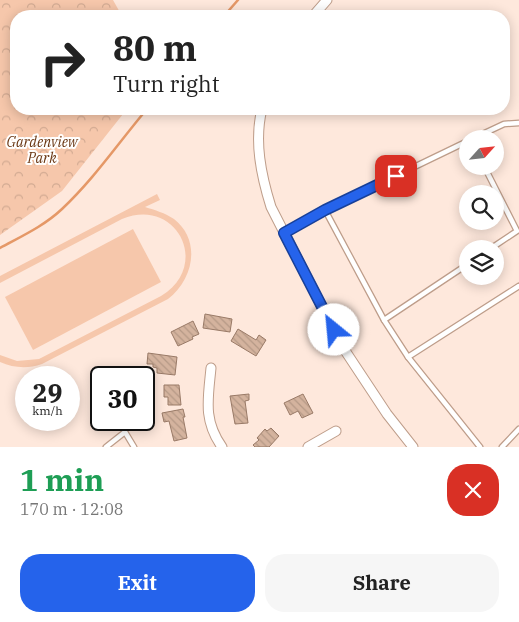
<!DOCTYPE html>
<meta charset="utf-8">
<style>
body{margin:0;font-family:"IBM Plex Serif",serif;background:#f6f6f6;color:#222;height:100vh;display:flex;flex-direction:column;font-size:19px;white-space:nowrap}
*{box-sizing:border-box;margin:0}
p{font-size:16px;color:#767676}
.icon{flex:none;width:28px;height:28px;fill:none;stroke:currentColor;stroke-width:2;stroke-linecap:round;stroke-linejoin:round}
.map{position:relative;height:447px;overflow:hidden}
.panel{display:flex;flex-direction:column;background:#fff;flex:1}
.panel>*{flex:none}
.guide{position:absolute;left:10px;top:10px;width:500px;height:105px;border-radius:20px;box-shadow:0 2px 12px #0003;background:#fff;color:#222;overflow:hidden}
.needle{width:32px;rotate:63deg}
.buttons{position:absolute;left:459px;top:130px;display:grid;gap:10px}
.buttons a{display:grid;place-items:center;width:45px;height:45px;border-radius:50%;background:#fff;box-shadow:0 2px 12px #0003;font-size:25px}
.speed{position:absolute;left:15px;top:366px;display:flex;gap:10px;font-size:25px;font-weight:700;text-align:center}
.speed>*{display:grid;place-content:center;width:65px;height:65px;border-radius:50%;background:#fff;box-shadow:0 2px 12px #0003;line-height:1}
.speed small{font-size:12px;font-weight:400}
.speed .limit{border:2px solid #111;border-radius:8px;background:#fff;color:#111}
.pin{position:absolute;display:grid;place-items:center;width:42px;height:42px;color:#fff;margin:-21px;border-radius:10px;box-shadow:0 2px 8px #0006}
.me{position:absolute;width:55px;margin:-28px;rotate:332deg;stroke-linejoin:round;filter:drop-shadow(0 0 4px #0008)}
.turn{display:flex;align-items:center;gap:18px;height:105px;padding:0 20px;font-size:22px}
.turn .icon{width:65px;height:65px;stroke-width:2.5}
.turn b{display:block;font-size:35px;line-height:42px}
.round{display:grid;place-items:center;flex:none;width:52px;height:52px;border-radius:20px;background:#f6f6f6}
.headline{display:flex;align-items:center;justify-content:space-between;height:85px;padding:0 20px}
h1{font-size:30px;font-weight:800;line-height:38px;color:#1e9e55}
.cta{display:flex;gap:10px;margin-top:auto;padding:10px 20px}
.cta a{flex:1;height:58px;border-radius:20px;background:#2563eb;color:#fff;font-size:20px;font-weight:800;line-height:58px;text-align:center}
.cta a+a{background:#f6f6f6;color:#222}
.map>svg:first-child{display:block}
.green{fill:#f6c7ab}
.forest{fill:url(#forest-crowns)}
.lines{fill:none;stroke-linecap:round;stroke-linejoin:round}
.stream{stroke:#e59867;stroke-width:2.5}
.building{fill:url(#building-back-hatch);stroke:#997a67}
.lane-casing{stroke:#be9d8a;stroke-width:7}
.street-casing{stroke:#be9d8a;stroke-width:11}
.lane{stroke:#fff;stroke-width:4.5}
.street{stroke:#fff;stroke-width:9}
.route-casing{stroke:#184099;stroke-width:12}
.route{stroke:#2563eb;stroke-width:9}
.labels{text-anchor:middle;stroke-width:4;stroke-linejoin:round;paint-order:stroke}
.park-label{font-size:14px;font-style:italic;fill:#6a3713;stroke:#fff}
</style>
<div class="map">
<svg width="519" height="447" viewBox="0 0 519 447">
<defs>
<pattern id="forest-crowns" width="20" height="18" patternUnits="userSpaceOnUse" patternTransform="scale(1.25)"><rect width="20" height="18" fill="#f6c7ab"/><path d="M2 6a3 3 0 1 1 6 0M12 15a3 3 0 1 1 6 0" fill="none" stroke="#d2aa92"/></pattern>
<pattern id="building-back-hatch" width="6" height="6" patternUnits="userSpaceOnUse" patternTransform="scale(1.25)"><rect width="6" height="6" fill="#d4b39e"/><path d="M-1 5l2 2M0 0l6 6M5-1l2 2" fill="none" stroke="#b59986"/></pattern>
</defs>
<rect width="100%" height="100%" fill="#fee8dc"/>
<!-- green -->
<g class="green">
<path d="M 157,194 L 160,200 L 145,207 C 155,210 165,213 174,219 C 202,241 193,280 168,299 L 42,364 C 27,369 14,368 0,362 L 0,355 L 17,361 L 39,359 L 161,296 C 212,265 176,196 122,219 L 0,283 L 0,276 Z"/>
<polygon points="133,229 161,282 33,350 5,297"/>
</g>
<!-- forest -->
<polygon class="forest" points="0,0 113,0 122,16 16,16 16,109 127,109 62,191 0,235"/>
<g class="lines">
<!-- stream -->
<g class="stream">
<polyline points="224,16 238,0"/>
<path d="M 0,248 C 22,236 44,226 62,209 C 94,179 119,142 147,109"/>
</g>
</g>
<!-- building -->
<g class="building">
<polygon points="205,314 232,319 230,332 203,328"/>
<polygon points="193,321 199,334 192,337 193,339 178,346 171,332"/>
<polygon points="238,329 256,340 259,335 266,340 256,356 231,341"/>
<polygon points="148,353 177,357 175,375 157,373 157,368 153,367 153,364 147,364"/>
<polygon points="164,385 179,385 181,405 168,405 168,397 164,397"/>
<polygon points="249,394 249,400 245,401 248,423 235,424 230,396"/>
<polygon points="303,394 313,413 302,418 298,411 290,415 284,403"/>
<polygon points="183,409 185,417 183,417 187,438 174,441 169,421 164,422 162,413"/>
<polygon points="271,428 279,436 269,447 255,447 253,445 259,440 257,438 265,429 267,431"/>
</g>
<g class="lines">
<defs>
<g id="lane">
<polyline points="472,139 504,124 519,123"/>
<polyline points="484,166 517,231 490,249"/>
<polyline points="325,210 384,320 408,357 480,447"/>
<polyline points="285,233 325,210 468,141"/>
<polyline points="384,320 468,264"/>
<polyline points="408,357 519,286"/>
<polyline points="106,447 125,432 134,447"/>
<polyline points="502,447 519,429"/>
</g>
<g id="street">
<polyline points="313,16 327,0"/>
<path d="M 262,109 C 254,141 261,175 271,207 L 342,346 L 387,414 L 413,447"/>
<path d="M 211,368 C 208,399 203,420 222,447"/>
<polyline points="308,447 336,431"/>
</g>
</defs>
<!-- lane casing -->
<use href="#lane" class="lane-casing"/>
<!-- street casing -->
<use href="#street" class="street-casing"/>
<!-- lane -->
<use href="#lane" class="lane"/>
<!-- street -->
<use href="#street" class="street"/>
</g>
<g class="lines">
<defs>
<polyline id="route" points="334,330 284,233 325,210 396,176"/>
</defs>
<!-- route casing -->
<use href="#route" class="route-casing"/>
<!-- route -->
<use href="#route" class="route"/>
</g>
<g class="labels">
<!-- park labels -->
<g class="park-label">
<text x="42" y="147">Gardenview<tspan x="42" dy="16">Park</tspan></text>
</g>
</g>
</svg>
<div class="buttons">
<a><svg class="needle" viewBox="-14 -14 28 28"><path d="M0-13l5 13h-10z" fill="#e53935"/><path d="M0 13l5-13h-10z" fill="#767676"/></svg></a>
<a><svg class="icon" aria-label="search" viewBox="0 0 24 24"><circle cx="10" cy="10" r="6"/><path d="M15 15l6 6"/></svg></a>
<a><svg class="icon" aria-label="layers" viewBox="0 0 24 24"><path d="M12 4l9 5-9 5-9-5zM3 14l9 5 9-5"/></svg></a>
</div>
<div class="speed"><div>29<small>km/h</small></div><div class="limit">30</div></div>
<div class="pin" style="left:396px;top:176px;background:#d93025"><svg class="icon" aria-label="arrive" viewBox="0 0 24 24"><path d="M6 21V4h12l-3 4 3 4H6"/></svg></div>
<svg class="me" style="left:334px;top:330px" viewBox="-20 -20 40 40"><circle r="19" fill="#fff"/><path d="M0-13L10 11 0 6-10 11z" fill="#2563eb"/></svg>
<div class="guide">
<div class="turn"><svg class="icon" aria-label="right" viewBox="0 0 24 24"><path d="M7 20v-9h11M14 6l5 5-5 5"/></svg><div><b>80 m</b>Turn right</div></div>
</div>
</div>
<section class="panel">
<div class="headline"><div><h1>1 min</h1><p>170 m · 12:08</p></div><a class="round" style="background:#d93025;color:#fff"><svg class="icon" aria-label="close" viewBox="0 0 24 24"><path d="M6 6l12 12M18 6L6 18"/></svg></a></div>
<div class="cta"><a>Exit</a><a>Share</a></div>
</section>
